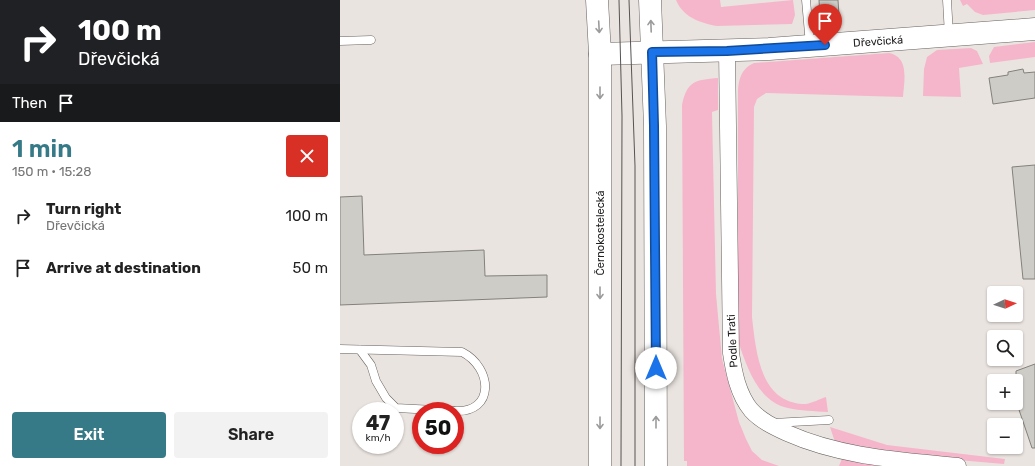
<!DOCTYPE html>
<meta charset="utf-8">
<style>
body{margin:0;font-family:Rubik,sans-serif;background:#f2f2f2;color:#222;height:100vh;display:flex;flex-direction:column;font-size:15px;white-space:nowrap}
*{box-sizing:border-box;margin:0}
p{font-size:13px;color:#767676}
.icon{flex:none;width:22px;height:22px;fill:none;stroke:currentColor;stroke-width:2;stroke-linecap:round;stroke-linejoin:round}
.map{position:relative;flex:1;overflow:hidden}
.sheet{display:flex;flex-direction:column;background:#fff;width:340px}
.sheet>*{flex:none}
.guide{background:#202124;color:#fff;overflow:hidden}
.needle{width:26px;rotate:86deg}
.tools{position:absolute;left:647px;top:286px;display:grid;gap:8px}
.tools a{display:grid;place-items:center;width:36px;height:36px;border-radius:4px;background:#fff;box-shadow:0 1px 3px #0004;font-size:20px}
.speed{position:absolute;left:12px;top:402px;display:flex;gap:8px;font-size:20px;font-weight:700;text-align:center}
.speed>*{display:grid;place-content:center;width:52px;height:52px;border-radius:50%;background:#fff;box-shadow:0 1px 3px #0004;line-height:1}
.speed small{font-size:10px;font-weight:400}
.speed .limit{border:6px solid #d22;background:#fff;color:#111}
.pin{position:absolute;display:grid;place-items:center;width:34px;height:34px;color:#fff;margin:-41px -17px;border-radius:50% 50% 50% 0;rotate:-45deg;box-shadow:0 0 4px #0007}
.pin .icon{rotate:45deg}
.me{position:absolute;width:44px;margin:-22px;rotate:0deg;stroke-linejoin:round;filter:drop-shadow(0 0 3px #0008)}
.turn{display:flex;align-items:center;gap:14px;height:84px;padding:0 12px;font-size:18px}
.turn .icon{width:52px;height:52px;stroke-width:2.5}
.turn b{display:block;font-size:28px;line-height:34px}
.then{display:flex;align-items:center;height:38px;padding:0 12px;background:#0003;gap:8px;font-size:15px}
.round{display:grid;place-items:center;flex:none;width:42px;height:42px;border-radius:4px;background:#f2f2f2}
.overview{display:flex;align-items:center;justify-content:space-between;height:68px;padding:0 12px}
h1{font-size:24px;font-weight:600;line-height:30px;color:#367a88}
.button{display:flex;gap:8px;margin-top:auto;padding:8px 12px}
.button a{flex:1;height:46px;border-radius:4px;background:#367a88;color:#fff;font-size:16px;font-weight:600;line-height:46px;text-align:center}
.button a+a{background:#f2f2f2;color:#222}
ul{padding:0;list-style:none}
li{display:flex;align-items:center;gap:12px;height:52px;padding:0 12px}
li div{flex:1}
li b{display:block;font-size:15px}
li em{font-style:normal}
main{display:flex;flex:1;min-height:0}
.map>svg:first-child{display:block}
.green{fill:#f5b6cb}
.building{fill:#ceccc6;stroke:#82807a}
.lines{fill:none;stroke-linecap:round;stroke-linejoin:round}
.lane-casing{stroke:#66625e;stroke-width:9}
.street-casing{stroke:#66625e;stroke-width:17}
.secondary-casing{stroke:#66625e;stroke-width:23}
.lane{stroke:#fff;stroke-width:8}
.street{stroke:#fff;stroke-width:16}
.secondary{stroke:#fff;stroke-width:22}
.tram{stroke:#565351;stroke-width:1}
.oneway{stroke:#9c9b9b}
.route-casing{stroke:#114b97;stroke-width:10}
.route{stroke:#1a73e8;stroke-width:7}
.labels{text-anchor:middle;stroke-width:3;stroke-linejoin:round;paint-order:stroke}
.street-label{font-size:11px;fill:#232120;stroke:#fff}
</style>
<main>
<section class="sheet">
<div class="guide">
<div class="turn"><svg class="icon" aria-label="right" viewBox="0 0 24 24"><path d="M7 20v-9h11M14 6l5 5-5 5"/></svg><div><b>100 m</b>Dřevčická</div></div>
<div class="then">Then<svg class="icon" aria-label="arrive" viewBox="0 0 24 24"><path d="M6 21V4h12l-3 4 3 4H6"/></svg></div>
</div>
<div class="overview"><div><h1>1 min</h1><p>150 m · 15:28</p></div><a class="round" style="background:#d93025;color:#fff"><svg class="icon" aria-label="close" viewBox="0 0 24 24"><path d="M6 6l12 12M18 6L6 18"/></svg></a></div>
<ul>
<li><svg class="icon" aria-label="right" viewBox="0 0 24 24"><path d="M7 20v-9h11M14 6l5 5-5 5"/></svg><div><b>Turn right</b><p>Dřevčická</p></div><em>100 m</em></li>
<li><svg class="icon" aria-label="arrive" viewBox="0 0 24 24"><path d="M6 21V4h12l-3 4 3 4H6"/></svg><div><b>Arrive at destination</b></div><em>50 m</em></li>
</ul>
<div class="button"><a>Exit</a><a>Share</a></div>
</section>
<div class="map">
<svg width="695" height="466" viewBox="0 0 695 466">
<rect width="100%" height="100%" fill="#eae4e0"/>
<!-- green -->
<g class="green">
<path d="M 336,0 L 380,0 L 381,7 L 453,0 L 455,15 L 452,24 L 377,26 C 360,23 343,17 336,0 Z"/>
<polygon points="620,0 695,0 695,10 643,15 635,12 627,4 623,6"/>
<polygon points="695,42 695,57 650,63 649,56 654,47"/>
<polygon points="631,48 637,51 643,64 619,68 621,97 583,96 584,69 587,57 597,50"/>
<path d="M 549,53 C 570,57 564,82 563,97 L 426,93 L 417,99 L 414,107 L 412,317 C 416,352 420,404 466,404 C 472,403 480,399 486,397 L 488,412 C 475,411 460,411 448,408 C 418,402 407,367 398,341 L 398,95 C 398,82 400,69 414,63 Z"/>
<path d="M 378,78 L 378,110 L 372,112 L 376,294 L 382,359 L 399,422 L 406,439 L 412,451 L 422,460 L 439,466 L 347,466 L 347,461 L 344,461 L 342,105 C 347,81 355,80 378,78 Z"/>
<polygon points="490,427 547,445 665,459 664,464 547,454 495,442"/>
<polygon points="503,456 565,466 499,466"/>
</g>
<!-- building -->
<g class="building">
<polygon points="479,0 498,0 499,15 480,17"/>
<polygon points="683,69 684,73 695,72 695,98 653,104 649,78 668,75 668,72"/>
<polygon points="695,165 695,279 683,279 672,167"/>
<polygon points="22,196 24,255 144,250 145,276 207,275 207,297 0,305 0,197"/>
<polygon points="695,364 695,448 692,448 676,401 676,371"/>
</g>
<g class="lines">
<defs>
<g id="lane">
<polyline points="466,0 470,45"/>
<polyline points="607,0 609,35"/>
<polyline points="0,41 31,40"/>
<path d="M 0,349 L 122,352 C 153,368 155,413 115,411"/>
<polyline points="20,350 31,365 36,381 46,398 56,408 114,411"/>
<polyline points="433,423 489,420"/>
</g>
<path id="street" d="M 387,51 L 391,353 C 394,373 398,394 411,410 C 421,421 434,427 447,433 C 501,457 559,460 618,466"/>
<g id="secondary">
<polyline points="257,0 260,54 260,466"/>
<polyline points="310,0 315,126 316,466"/>
<polyline points="260,54 429,49 695,29"/>
</g>
</defs>
<!-- lane casing -->
<use href="#lane" class="lane-casing"/>
<!-- street casing -->
<use href="#street" class="street-casing"/>
<!-- secondary casing -->
<use href="#secondary" class="secondary-casing"/>
<!-- lane -->
<use href="#lane" class="lane"/>
<!-- street -->
<use href="#street" class="street"/>
<!-- secondary -->
<use href="#secondary" class="secondary"/>
<!-- tram -->
<g class="tram">
<polyline points="279,0 282,116 281,466"/>
<polyline points="289,0 295,166 295,466"/>
</g>
</g>
<!-- one-way arrows -->
<defs><path id="oneway-shaft" d="M-6 0H5M1.5-3L5.5 0L1.5 3" fill="none" stroke-width="1.6" stroke-linecap="round" stroke-linejoin="round"/></defs>
<g class="oneway">
<use href="#oneway-shaft" transform="translate(311 26) rotate(-92)"/>
<use href="#oneway-shaft" transform="translate(259 27) rotate(87)"/>
<use href="#oneway-shaft" transform="translate(260 93) rotate(90)"/>
<use href="#oneway-shaft" transform="translate(260 293) rotate(90)"/>
<use href="#oneway-shaft" transform="translate(316 422) rotate(-90)"/>
<use href="#oneway-shaft" transform="translate(260 423) rotate(90)"/>
</g>
<g class="lines">
<defs>
<polyline id="route" points="316,368 314,126 312,52 387,51 485,45"/>
</defs>
<!-- route casing -->
<use href="#route" class="route-casing"/>
<!-- route -->
<use href="#route" class="route"/>
</g>
<g class="labels">
<!-- street labels -->
<g class="street-label">
<text transform="translate(538 41) rotate(-4)" y="4">Dřevčická</text>
<text transform="translate(260 233) rotate(-90)" y="4">Černokostelecká</text>
<text transform="translate(392 341) rotate(-93)" y="4">Podle Trati</text>
</g>
</g>
</svg>
<div class="tools">
<a><svg class="needle" viewBox="-14 -14 28 28"><path d="M0-13l5 13h-10z" fill="#e53935"/><path d="M0 13l5-13h-10z" fill="#767676"/></svg></a>
<a><svg class="icon" aria-label="search" viewBox="0 0 24 24"><circle cx="10" cy="10" r="6"/><path d="M15 15l6 6"/></svg></a>
<a>+</a>
<a>−</a>
</div>
<div class="speed"><div>47<small>km/h</small></div><div class="limit">50</div></div>
<div class="pin" style="left:485px;top:45px;background:#d93025"><svg class="icon" aria-label="arrive" viewBox="0 0 24 24"><path d="M6 21V4h12l-3 4 3 4H6"/></svg></div>
<svg class="me" style="left:316px;top:368px" viewBox="-20 -20 40 40"><circle r="19" fill="#fff"/><path d="M0-13L10 11 0 6-10 11z" fill="#1a73e8"/></svg>
</div>
</main>
